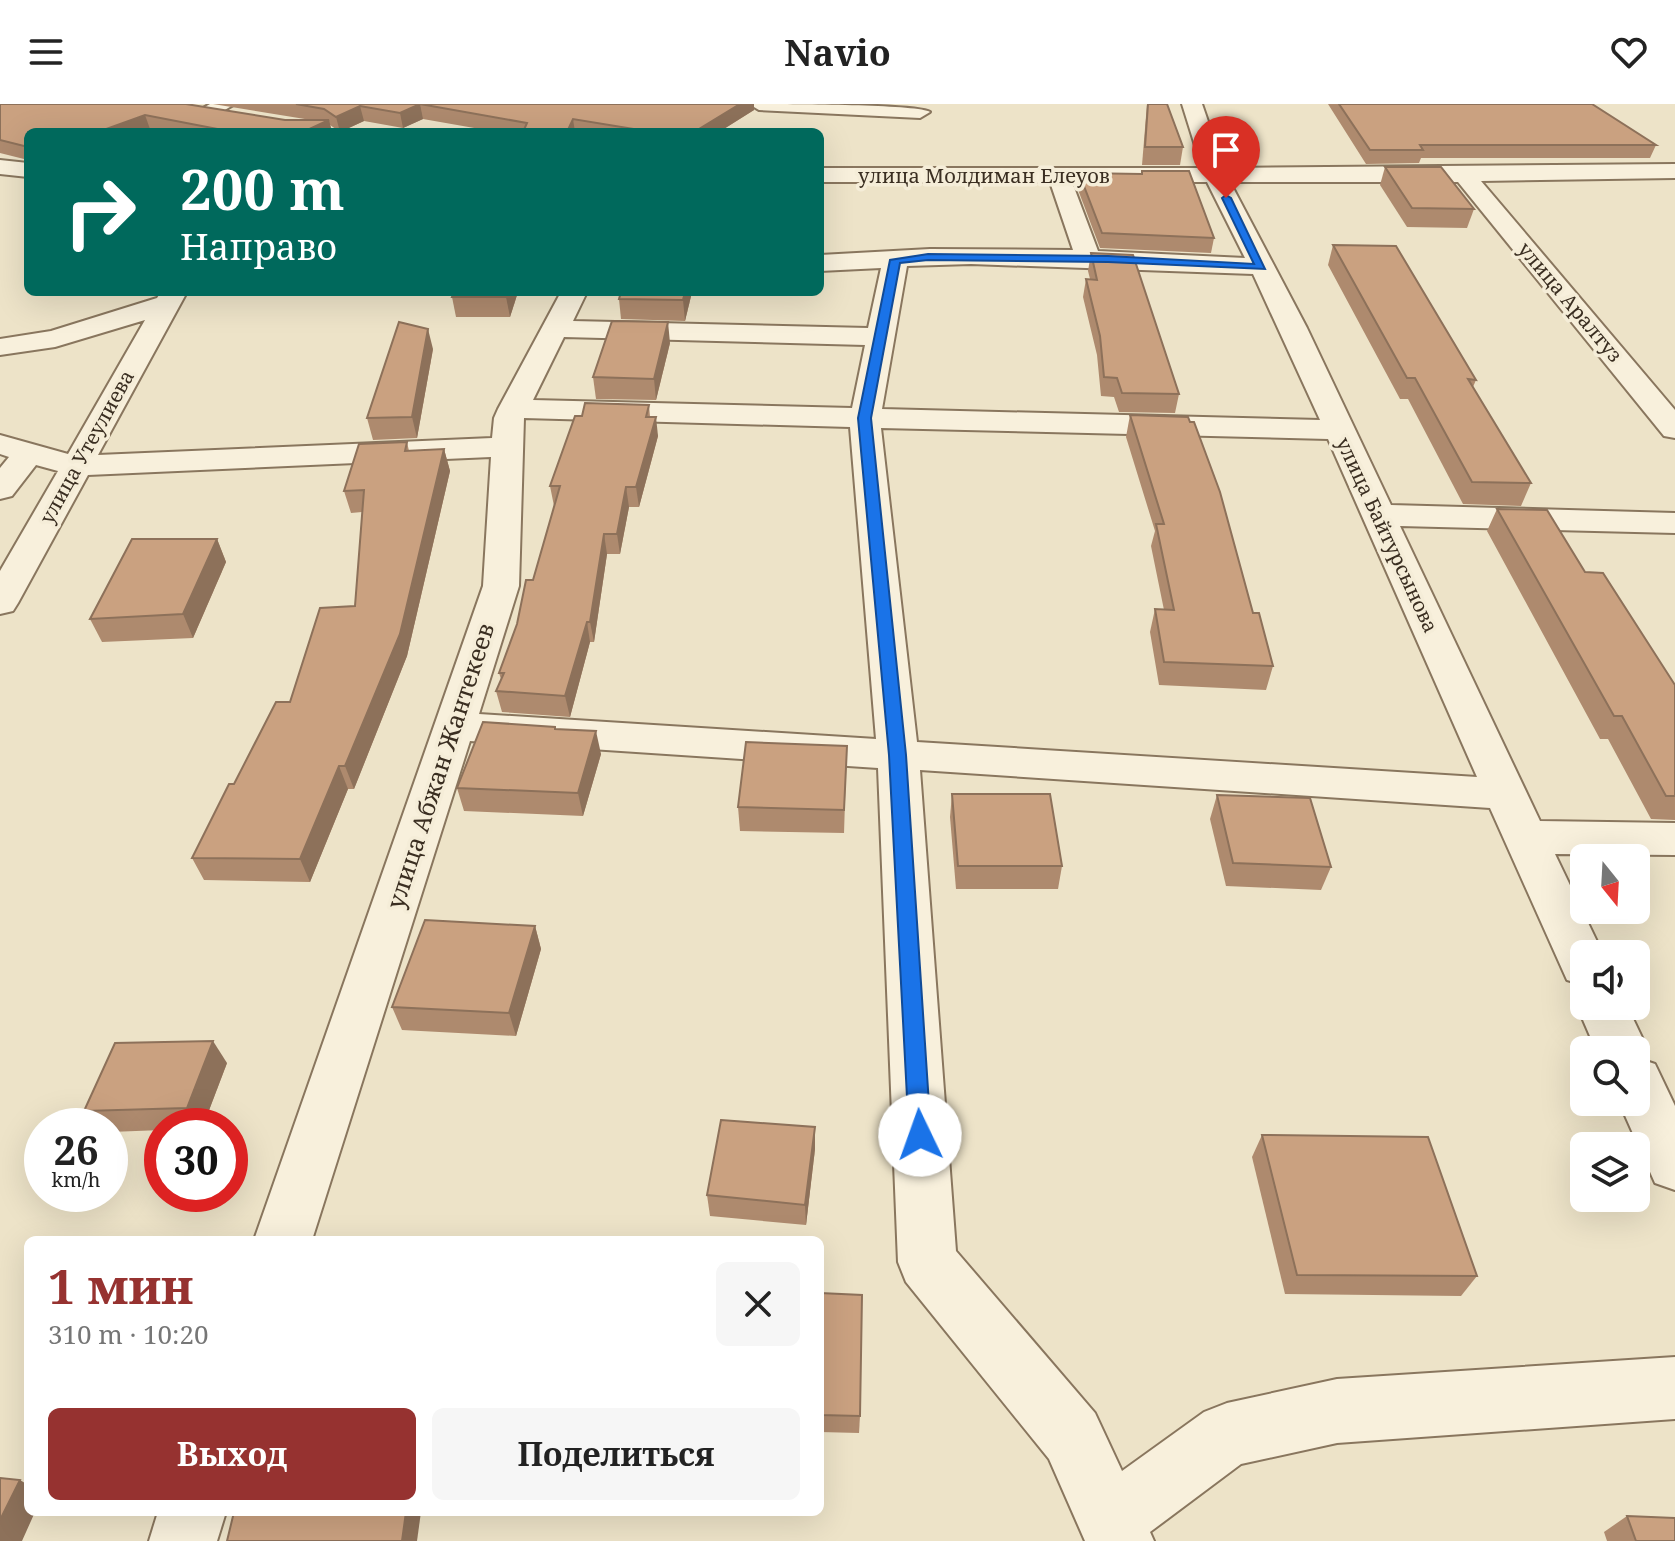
<!DOCTYPE html>
<html lang="ru">
<meta charset="utf-8">
<style>
body{margin:0;font-family:"Noto Serif",serif;background:#f6f6f6;color:#222;height:100vh;display:flex;flex-direction:column;font-size:30px;white-space:nowrap}
*{box-sizing:border-box;margin:0}
p{font-size:26px;color:#767676}
.icon{flex:none;width:44px;height:44px;fill:none;stroke:currentColor;stroke-width:2;stroke-linecap:round;stroke-linejoin:round}
.map{position:relative;flex:1;overflow:hidden}
.side{position:absolute;left:24px;top:1132px;width:800px;height:280px;display:flex;flex-direction:column;background:#fff;border-radius:12px;box-shadow:0 8px 32px #0002}
.side>*{flex:none}
.guide{position:absolute;left:24px;top:24px;width:800px;height:168px;border-radius:12px;box-shadow:0 8px 32px #0002;background:#00695c;color:#fff;overflow:hidden}
.needle{width:52px;rotate:162deg}
.tools{position:absolute;left:1570px;top:740px;display:grid;gap:16px}
.tools a{display:grid;place-items:center;width:80px;height:80px;border-radius:12px;background:#fff;box-shadow:0 8px 32px #0002;font-size:40px}
.speed{position:absolute;left:24px;top:1004px;display:flex;gap:16px;font-size:40px;font-weight:700;text-align:center}
.speed>*{display:grid;place-content:center;width:104px;height:104px;border-radius:50%;background:#fff;box-shadow:0 8px 32px #0002;line-height:1}
.speed small{font-size:20px;font-weight:400}
.speed .limit{border:12px solid #d22;background:#fff;color:#111}
.pin{position:absolute;display:grid;place-items:center;width:68px;height:68px;color:#fff;margin:-82px -34px;border-radius:50% 50% 50% 0;rotate:-45deg;box-shadow:0 0 8px #0007}
.pin .icon{rotate:45deg}
.me{position:absolute;width:88px;margin:-44px;rotate:357deg;stroke-linejoin:round;filter:drop-shadow(0 0 6px #0008)}
.turn{display:flex;align-items:center;gap:28px;height:168px;padding:0 24px;font-size:36px}
.turn .icon{width:104px;height:104px;stroke-width:2.5}
.turn b{display:block;font-size:56px;line-height:68px}
.round{display:grid;place-items:center;flex:none;width:84px;height:84px;border-radius:12px;background:#f6f6f6}
.head{display:flex;align-items:center;justify-content:space-between;height:136px;padding:0 24px}
h1{font-size:48px;font-weight:700;line-height:60px;color:#963230}
.button{display:flex;gap:16px;margin-top:auto;padding:16px 24px}
.button a{flex:1;height:92px;border-radius:12px;background:#963230;color:#fff;font-size:32px;font-weight:700;line-height:92px;text-align:center}
.button a+a{background:#f6f6f6;color:#222}
header{display:flex;justify-content:space-between;align-items:center;height:104px;padding:0 24px;background:#fff;font-size:36px;font-weight:700}
.map>svg:first-child{display:block}
.lines{fill:none;stroke-linecap:round;stroke-linejoin:round}
.minor-casing{stroke:#89765e;stroke-width:4}
.minor{fill:#f8f0dc;fill-rule:evenodd}
.wall{fill:#ae8a6e}
.shaded-wall{fill:#8d715a}
.building{fill:#caa180;stroke:#8d715a;stroke-width:2}
.route{fill:#1a73e8;stroke:#114b97;stroke-width:2}
.labels{text-anchor:middle;stroke-width:7;stroke-linejoin:round;paint-order:stroke}
.far-street-label{font-size:20px;fill:#3a2e21;stroke:#f5edd8}
.street-label{font-size:24px;fill:#3a2e21;stroke:#f5edd8}
</style>
<header><svg class="icon" aria-label="menu" viewBox="0 0 24 24"><path d="M4 6h16M4 12h16M4 18h16"/></svg>Navio<svg class="icon" aria-label="heart" viewBox="0 0 24 24"><path d="M12 20l-8-8c-3-5 5-10 8-4 3-6 11-1 8 4z"/></svg></header>
<div class="map">
<svg width="1675" height="1437" viewBox="0 0 1675 1437">
<rect width="100%" height="100%" fill="#ede3c8"/>
<g class="lines">
<defs>
<g id="minor">
<polygon points="210,0 235,0 187,28 161,28"/>
<path d="M 749,0 C 776,0 918,0 930,8 L 920,14 L 759,6 Z"/>
<path d="M 1182,0 L 1202,0 L 1224,64 L 1675,60 L 1675,74 L 1481,77 L 1675,306 L 1675,334 L 1664,332 L 1458,78 L 1230,78 L 1307,224 L 1391,401 L 1675,409 L 1675,429 L 1400,422 L 1540,717 L 1675,719 L 1675,751 L 1555,750 L 1603,850 L 1584,850 L 1584,881 L 1567,876 L 1490,704 L 920,666 L 956,1147 L 1095,1309 L 1122,1367 L 1204,1308 L 1227,1299 L 1337,1275 L 1675,1253 L 1675,1315 L 1337,1339 L 1241,1360 L 1150,1428 L 1154,1437 L 1085,1437 L 1049,1355 L 906,1178 L 898,1158 L 878,664 L 470,637 L 312,1136 L 254,1136 L 483,482 L 491,353 L 88,371 L 18,499 L 13,507 L 0,510 L 0,467 L 58,367 L 36,361 L 12,392 L 0,395 L 0,364 L 9,353 L 0,350 L 0,331 L 68,350 L 145,216 L 55,243 L 0,251 L 0,235 L 51,227 L 157,194 L 161,188 L 187,188 L 98,351 L 492,334 L 494,314 L 498,305 L 561,188 L 587,188 L 573,217 L 868,224 L 881,164 L 820,167 L 820,151 L 930,145 L 1073,146 L 1050,78 L 820,78 L 820,64 L 1202,64 ZM 1072,78 L 1207,78 L 1245,154 L 1098,147 ZM 971,160 L 1253,170 L 1320,316 L 882,305 L 907,162 ZM 564,233 L 865,241 L 852,304 L 533,296 ZM 524,314 L 850,323 L 876,635 L 479,610 L 519,482 ZM 881,324 L 1328,335 L 1477,673 L 917,638 Z"/>
<polygon points="0,56 28,59 28,73 0,70"/>
<polygon points="1584,888 1584,902 1627,902 1648,946 1643,956 1655,960 1675,1002 1675,1086 1655,1079 1619,998 1636,998 1636,946 1596,946 1577,902"/>
<polygon points="158,1408 226,1408 217,1437 149,1437"/>
</g>
</defs>
<!-- minor casing -->
<use href="#minor" class="minor-casing"/>
<!-- minor -->
<use href="#minor" class="minor"/>
</g>
<!-- wall -->
<g class="wall">
<polygon points="0,0 285,16 311,16 213,0 754,0 754,6 719,28 497,28 423,15 403,24 364,17 340,28 330,21 332,28 163,28 150,25 28,28 28,56 0,49"/>
<polygon points="1147,0 1167,0 1183,43 1180,61 1142,61"/>
<polygon points="1328,0 1592,0 1656,41 1650,54 1421,54 1419,59 1366,60"/>
<polygon points="1385,63 1474,105 1467,124 1407,123 1380,81"/>
<polygon points="1079,69 1142,70 1214,134 1211,149 1100,144 1077,83"/>
<polygon points="1333,141 1476,276 1473,283 1531,379 1521,402 1463,400 1408,295 1400,295 1328,161"/>
<polygon points="1091,149 1179,290 1175,309 1119,308 1114,293 1101,292 1097,251 1083,193 1086,175 1090,175 1088,167"/>
<polygon points="454,188 518,188 510,213 456,213 452,193"/>
<polygon points="692,188 685,217 621,215 619,195"/>
<polygon points="670,239 656,296 596,295 593,273"/>
<polygon points="433,245 417,334 373,336 367,314"/>
<polygon points="649,301 650,313 658,332 639,403 629,403 620,450 607,450 594,538 590,538 570,613 502,608 496,587 501,575 499,569 533,476 554,402 550,382 582,312"/>
<polygon points="1130,311 1273,562 1266,586 1159,581 1150,528 1155,505 1164,506 1151,442 1155,427 1126,333"/>
<polygon points="407,338 409,347 444,345 450,367 407,552 354,685 348,685 310,778 204,776 192,754 234,680 355,502 362,408 351,409 344,387"/>
<polygon points="1497,405 1585,468 1675,581 1675,716 1651,715 1608,635 1600,635 1487,427"/>
<polygon points="217,435 226,458 193,534 102,538 90,515"/>
<polygon points="555,623 556,625 601,650 583,712 464,707 457,684"/>
<polygon points="846,665 844,729 740,727 738,703"/>
<polygon points="952,690 1062,762 1058,785 956,785 950,713"/>
<polygon points="1217,691 1331,763 1321,786 1226,782 1210,715"/>
<polygon points="535,822 541,845 516,932 402,926 392,903"/>
<polygon points="227,959 203,1022 162,1022 162,1026 110,1028 110,1022 97,1022 84,1007"/>
<polygon points="1262,1031 1477,1172 1461,1192 1285,1190 1252,1053"/>
<polygon points="815,1045 806,1121 710,1112 707,1091"/>
<polygon points="820,1189 860,1312 859,1329 820,1328"/>
<polygon points="1627,1412 1675,1437 1607,1437 1604,1428"/>
</g>
<!-- shaded-wall -->
<g class="shaded-wall">
<polygon points="420,0 423,15 403,24 400,9"/>
<polygon points="740,0 754,0 754,6 719,28 694,28"/>
<polygon points="360,2 364,17 340,28 336,13"/>
<polygon points="145,11 150,25 143,28 98,28"/>
<polygon points="573,15 575,28 567,28"/>
<polygon points="329,16 332,28 303,28"/>
<polygon points="508,188 518,188 510,213 506,193"/>
<polygon points="685,188 692,188 685,217 683,196"/>
<polygon points="668,218 670,239 656,296 654,275"/>
<polygon points="428,225 433,245 417,334 412,313"/>
<polygon points="656,313 658,332 639,403 636,383"/>
<polygon points="444,345 450,367 407,552 354,685 345,662"/>
<polygon points="626,383 629,403 620,450 617,430"/>
<polygon points="604,430 607,450 594,538 590,518"/>
<polygon points="217,435 226,458 193,534 183,510"/>
<polygon points="587,518 590,538 570,613 565,592"/>
<polygon points="596,627 601,650 583,712 578,689"/>
<polygon points="339,662 348,685 310,778 300,755"/>
<polygon points="535,822 541,845 516,932 509,909"/>
<polygon points="213,937 227,959 203,1022 200,1022 187,1004"/>
<polygon points="815,1023 815,1045 806,1121 805,1101"/>
<polygon points="20,1376 28,1381 28,1408 35,1408 22,1437 0,1437 0,1416"/>
<polygon points="406,1408 421,1408 417,1437 402,1437"/>
</g>
<!-- building -->
<g class="building">
<polygon points="0,0 186,0 285,16 329,16 303,28 233,28 145,11 98,28 28,28 28,43 0,36"/>
<polygon points="296,0 740,0 694,28 652,28 573,15 567,28 523,28 527,19 420,0 400,9 360,2 336,13 324,5"/>
<polygon points="1148,0 1167,0 1183,43 1145,43"/>
<polygon points="1339,0 1592,0 1656,41 1420,41 1423,46 1370,46"/>
<polygon points="1385,63 1441,63 1474,105 1412,104"/>
<polygon points="1142,67 1189,67 1214,134 1102,129 1079,69 1142,70"/>
<polygon points="1333,141 1396,142 1476,276 1468,275 1531,379 1472,378 1415,274 1407,274"/>
<polygon points="1091,149 1133,151 1179,290 1122,289 1117,274 1104,273 1100,232 1086,175 1097,176"/>
<polygon points="454,188 508,188 506,193 452,193"/>
<polygon points="621,188 685,188 683,196 619,195"/>
<polygon points="612,217 668,218 654,275 593,273"/>
<polygon points="399,218 428,225 412,313 367,314"/>
<polygon points="585,299 649,301 646,313 656,313 636,383 626,383 617,430 604,430 590,518 587,518 565,592 496,587 504,569 499,569 517,520 526,476 533,476 560,382 550,382 575,312 582,312"/>
<polygon points="1130,311 1188,313 1190,318 1194,318 1220,388 1253,509 1259,509 1273,562 1164,558 1155,505 1174,506 1156,420 1164,420"/>
<polygon points="407,338 405,347 444,345 400,530 345,662 339,662 300,755 192,754 229,680 234,680 276,598 290,598 320,504 355,502 364,386 344,387 359,340"/>
<polygon points="1497,405 1547,406 1585,468 1603,469 1675,581 1675,692 1666,692 1622,612 1614,612"/>
<polygon points="132,435 217,435 183,510 90,515"/>
<polygon points="483,618 555,623 555,625 596,627 578,689 457,684"/>
<polygon points="746,638 847,642 844,706 738,703"/>
<polygon points="952,690 1050,690 1062,762 958,762"/>
<polygon points="1217,691 1310,694 1331,763 1233,759"/>
<polygon points="425,816 535,822 509,909 392,903"/>
<polygon points="213,937 187,1004 84,1007 115,939"/>
<polygon points="721,1016 815,1023 805,1101 707,1091"/>
<polygon points="1262,1031 1428,1033 1477,1172 1297,1171"/>
<polygon points="820,1189 862,1191 860,1312 820,1311"/>
<polygon points="0,1374 20,1376 0,1416"/>
<polygon points="234,1408 406,1408 402,1437 227,1437"/>
<polygon points="1627,1412 1675,1414 1675,1437 1636,1437"/>
</g>
<!-- route -->
<polygon class="route" points="1226,91 1231,94 1265,165 1108,158 928,156 900,159 871,314 906,651 931,1031 928,1038 920,1041 912,1038 909,1031 889,651 858,314 890,156 928,150 1108,152 1254,160 1222,94"/>
<g class="labels">
<!-- far-street labels -->
<g class="far-street-label">
<text x="984" y="79">улица Молдиман Елеуов</text>
<text transform="translate(1570 198) rotate(50)" y="7">улица Аралтуз</text>
<text transform="translate(87 343) rotate(-61)" y="7">улица Утеулиева</text>
<text transform="translate(1387 431) rotate(65)" y="7">улица Байтурсынова</text>
</g>
<!-- street labels -->
<g class="street-label">
<text transform="translate(441 662) rotate(-72)" y="8">улица Абжан Жантекеев</text>
</g>
</g>
</svg>
<div class="tools">
<a><svg class="needle" viewBox="-14 -14 28 28"><path d="M0-13l5 13h-10z" fill="#e53935"/><path d="M0 13l5-13h-10z" fill="#767676"/></svg></a>
<a><svg class="icon" aria-label="sound" viewBox="0 0 24 24"><path d="M4 9h4l5-4v14l-5-4H4zM17 9q2 3 0 6"/></svg></a>
<a><svg class="icon" aria-label="search" viewBox="0 0 24 24"><circle cx="10" cy="10" r="6"/><path d="M15 15l6 6"/></svg></a>
<a><svg class="icon" aria-label="layers" viewBox="0 0 24 24"><path d="M12 4l9 5-9 5-9-5zM3 14l9 5 9-5"/></svg></a>
</div>
<div class="speed"><div>26<small>km/h</small></div><div class="limit">30</div></div>
<div class="pin" style="left:1226px;top:94px;background:#d93025"><svg class="icon" aria-label="arrive" viewBox="0 0 24 24"><path d="M6 21V4h12l-3 4 3 4H6"/></svg></div>
<svg class="me" style="left:920px;top:1031px" viewBox="-20 -20 40 40"><circle r="19" fill="#fff"/><path d="M0-13L10 11 0 6-10 11z" fill="#1a73e8"/></svg>
<div class="guide">
<div class="turn"><svg class="icon" aria-label="right" viewBox="0 0 24 24"><path d="M7 20v-9h11M14 6l5 5-5 5"/></svg><div><b>200 m</b>Направо</div></div>
</div>
<section class="side">
<div class="head"><div><h1>1 мин</h1><p>310 m · 10:20</p></div><a class="round"><svg class="icon" aria-label="close" viewBox="0 0 24 24"><path d="M6 6l12 12M18 6L6 18"/></svg></a></div>
<div class="button"><a>Выход</a><a>Поделиться</a></div>
</section>
</div>
